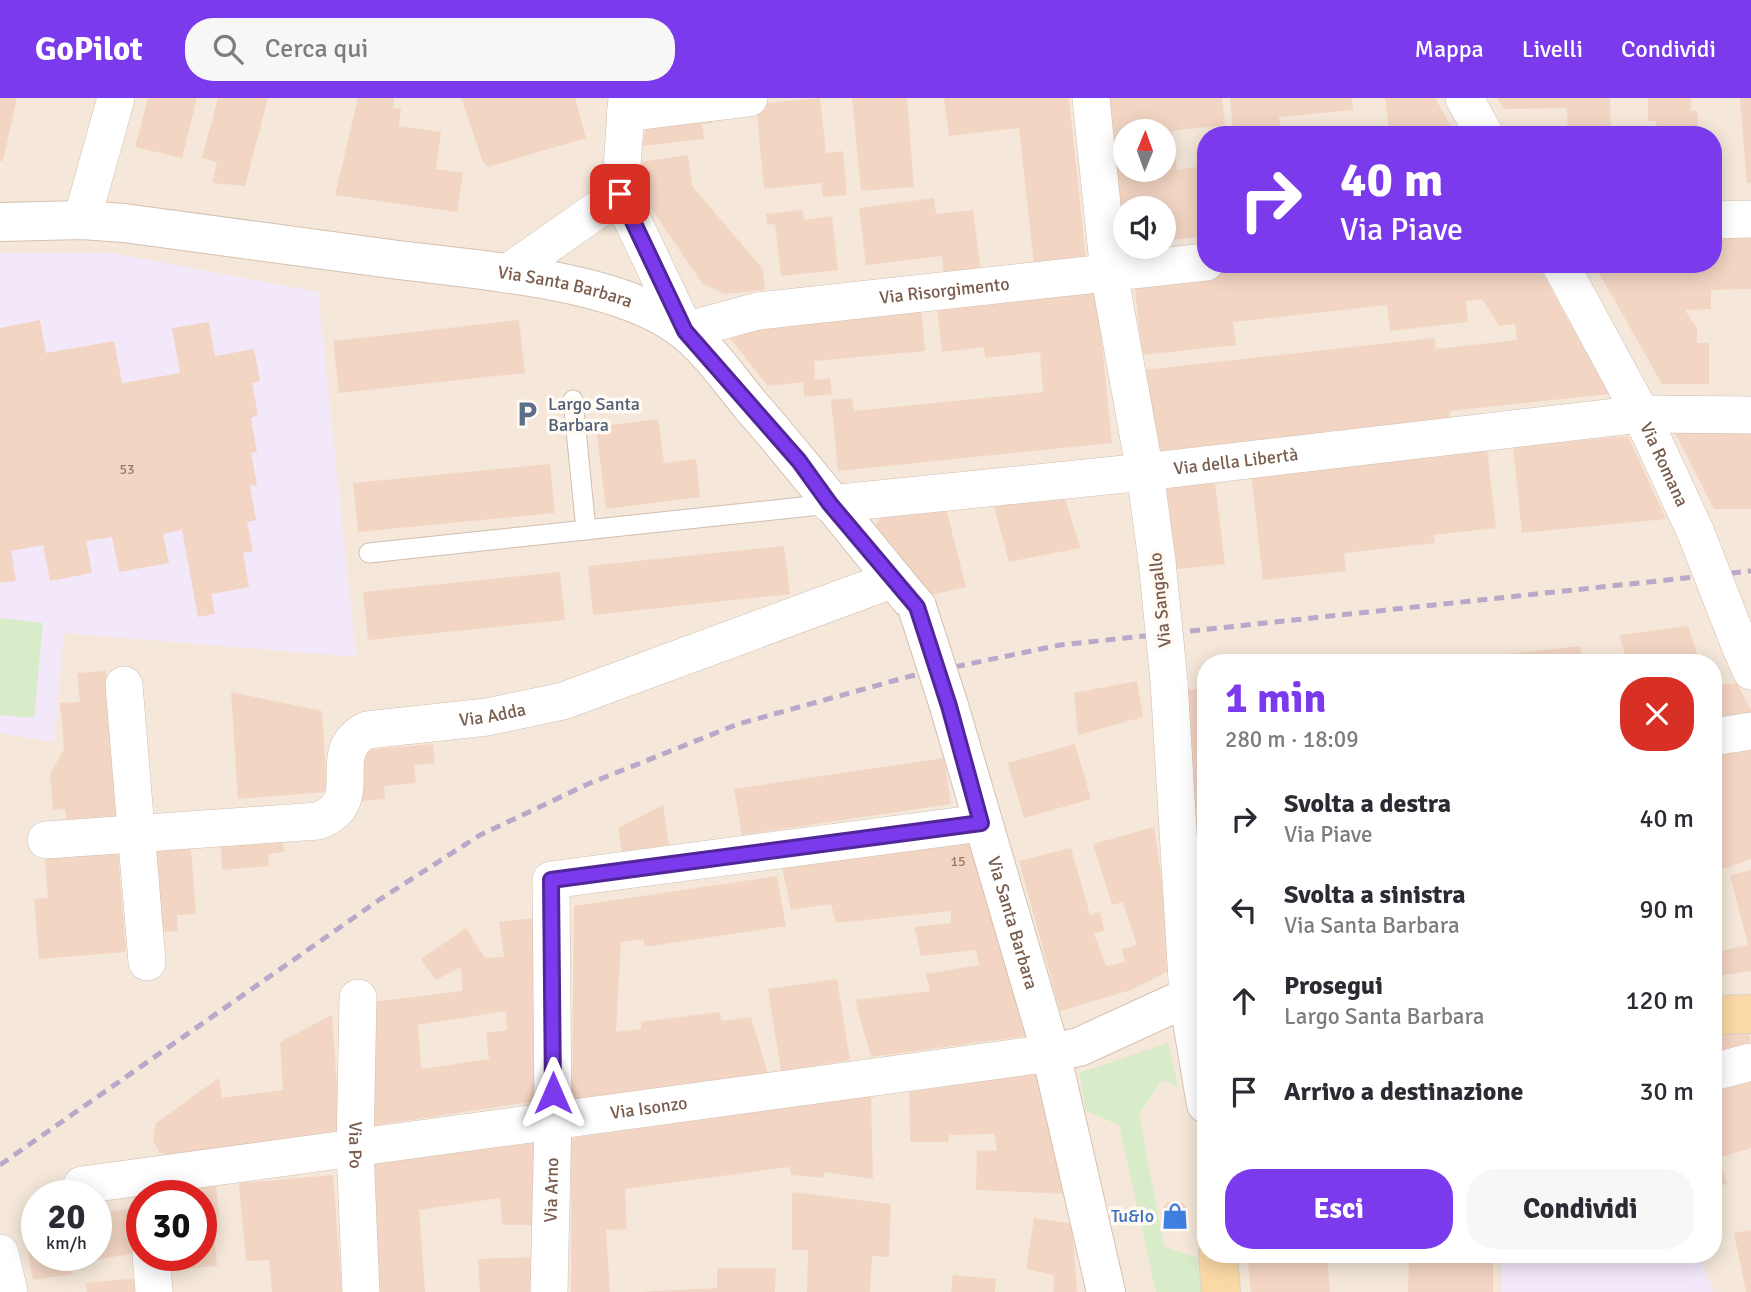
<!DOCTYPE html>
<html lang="it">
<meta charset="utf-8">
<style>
body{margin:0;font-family:Signika,sans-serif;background:#f7f7f7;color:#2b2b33;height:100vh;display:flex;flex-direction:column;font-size:26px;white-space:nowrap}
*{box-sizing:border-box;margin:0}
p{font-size:23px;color:#7c7c81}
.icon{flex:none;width:38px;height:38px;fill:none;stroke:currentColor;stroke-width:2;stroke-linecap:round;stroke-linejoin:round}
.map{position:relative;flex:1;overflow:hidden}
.details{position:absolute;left:1197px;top:556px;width:525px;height:609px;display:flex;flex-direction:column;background:#fff;border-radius:28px;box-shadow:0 4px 18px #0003}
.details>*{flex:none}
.guide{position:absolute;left:1197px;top:28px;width:525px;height:147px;border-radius:28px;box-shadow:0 4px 18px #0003;background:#7c3aed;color:#fff;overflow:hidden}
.needle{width:46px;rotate:1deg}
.buttons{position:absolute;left:1113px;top:21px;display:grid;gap:14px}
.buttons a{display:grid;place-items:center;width:63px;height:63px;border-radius:50%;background:#fff;box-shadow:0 4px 18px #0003;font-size:35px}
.speed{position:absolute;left:21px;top:1082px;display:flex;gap:14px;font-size:35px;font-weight:700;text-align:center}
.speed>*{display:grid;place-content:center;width:91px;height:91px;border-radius:50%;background:#fff;box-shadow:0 4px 18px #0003;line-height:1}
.speed small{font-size:18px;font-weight:400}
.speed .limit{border:10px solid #d22;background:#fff;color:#111}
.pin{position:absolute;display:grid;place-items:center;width:60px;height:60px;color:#fff;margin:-30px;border-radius:14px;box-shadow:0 4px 10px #0006}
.me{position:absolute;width:77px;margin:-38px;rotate:0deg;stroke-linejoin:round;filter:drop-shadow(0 0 5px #0008)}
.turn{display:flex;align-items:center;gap:24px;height:147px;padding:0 28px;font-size:32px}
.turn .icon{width:91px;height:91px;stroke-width:2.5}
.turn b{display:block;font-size:49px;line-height:60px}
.round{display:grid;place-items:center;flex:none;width:74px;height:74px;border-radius:28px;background:#f7f7f7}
.overview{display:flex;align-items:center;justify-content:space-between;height:119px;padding:0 28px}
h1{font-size:42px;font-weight:700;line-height:52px;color:#7c3aed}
.button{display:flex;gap:14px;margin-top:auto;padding:14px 28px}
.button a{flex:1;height:80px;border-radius:28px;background:#7c3aed;color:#fff;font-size:28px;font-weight:700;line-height:80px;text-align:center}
.button a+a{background:#f7f7f7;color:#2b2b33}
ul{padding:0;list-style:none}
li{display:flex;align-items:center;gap:21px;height:91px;padding:0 28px}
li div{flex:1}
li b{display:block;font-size:26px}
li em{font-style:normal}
header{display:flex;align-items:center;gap:42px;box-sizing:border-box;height:98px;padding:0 35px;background:#7c3aed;color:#fff}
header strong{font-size:33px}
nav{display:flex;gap:38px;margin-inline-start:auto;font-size:24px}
.search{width:490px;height:63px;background:#f7f7f7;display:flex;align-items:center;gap:18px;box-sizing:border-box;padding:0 24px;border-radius:28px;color:#7c7c81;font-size:26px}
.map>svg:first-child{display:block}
.residential{fill:#f5e8da;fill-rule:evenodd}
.education{fill:#f3e8fa}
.green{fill:#d8ecc9}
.building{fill:#f3d5c3;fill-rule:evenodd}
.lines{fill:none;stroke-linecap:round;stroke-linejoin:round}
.lane-casing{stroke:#d1beb0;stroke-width:21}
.street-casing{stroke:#d1beb0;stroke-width:38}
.secondary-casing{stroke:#d6c0b0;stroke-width:40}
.primary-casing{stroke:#dad1cd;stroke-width:40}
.lane{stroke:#fff;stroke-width:19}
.street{stroke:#fff;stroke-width:37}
.secondary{stroke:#fff;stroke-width:38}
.primary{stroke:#fbd9a5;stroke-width:38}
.rail{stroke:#b9a8c9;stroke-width:5;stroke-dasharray:10 7;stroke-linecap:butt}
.street-bridge-casing{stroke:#d1beb0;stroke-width:38;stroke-linecap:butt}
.secondary-bridge-casing{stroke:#d6c0b0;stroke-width:40;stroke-linecap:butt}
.street-bridge{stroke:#fff;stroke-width:37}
.secondary-bridge{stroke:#fff;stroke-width:38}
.route-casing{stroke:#51269a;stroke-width:18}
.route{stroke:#7c3aed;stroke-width:12}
.labels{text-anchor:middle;stroke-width:7;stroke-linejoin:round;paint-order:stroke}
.number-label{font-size:14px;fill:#987a6a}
.street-label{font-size:18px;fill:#7a5c4d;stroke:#fffaf3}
.service-label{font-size:18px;fill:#4e5e75;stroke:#fffaf3;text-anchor:start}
.shop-label{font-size:18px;fill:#366cbe;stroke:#fffaf3;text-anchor:end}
</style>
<header>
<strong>GoPilot</strong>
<div class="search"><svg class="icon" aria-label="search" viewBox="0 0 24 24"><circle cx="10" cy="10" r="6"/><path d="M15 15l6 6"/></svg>Cerca qui</div>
<nav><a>Mappa</a><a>Livelli</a><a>Condividi</a></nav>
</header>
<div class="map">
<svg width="1751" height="1194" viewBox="0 0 1751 1194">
<rect width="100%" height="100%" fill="#fdf6ec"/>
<!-- residential -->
<path class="residential" d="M 0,0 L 1751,0 L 1751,1194 L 0,1194 ZM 1125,33 L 1164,33 L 1164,72 L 1125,72 ZM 1206,37 L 1713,37 L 1713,166 L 1206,166 ZM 1125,110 L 1164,110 L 1164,149 L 1125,149 ZM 1206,565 L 1713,565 L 1713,1157 L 1206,1157 ZM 37,1097 L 96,1097 L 96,1157 L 37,1157 ZM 142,1097 L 201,1097 L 201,1157 L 142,1157 Z"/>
<!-- education -->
<g class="education">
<polygon points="0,155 112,155 318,194 356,559 64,535 54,644 0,635"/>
<polygon points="1502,1157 1700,1157 1713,1194 1502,1194"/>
</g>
<!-- green -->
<g class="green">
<polygon points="0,520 43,525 34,620 0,617"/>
<polygon points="1168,945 1178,989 1162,982 1139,1017 1164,1148 1197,1160 1202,1194 1156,1194 1119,1027 1086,1013 1079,975"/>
</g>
<!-- building -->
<g class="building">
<polygon points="0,0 17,0 3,63 0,63"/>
<polygon points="148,0 197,0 182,60 135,49"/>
<polygon points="218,0 268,0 245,88 212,85 217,64 202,60"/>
<polygon points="358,0 394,0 393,10 401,11 399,28 441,34 436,71 463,75 457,114 335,97"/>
<polygon points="461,0 575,0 586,40 488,69 483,64"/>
<polygon points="820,0 826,55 843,53 847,97 823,99 821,85 764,91 756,6"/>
<polygon points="852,0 907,0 914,89 861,93"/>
<polygon points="944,0 1069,0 1086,162 1034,167 1019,30 949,38"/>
<path d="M 1107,0 L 1222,0 L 1225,27 L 1172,33 L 1177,72 L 1203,68 L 1206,138 L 1164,143 L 1164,110 L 1125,110 L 1124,135 ZM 1125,33 L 1164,33 L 1164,72 L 1125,72 Z"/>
<polygon points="1230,0 1352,0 1353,12 1279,19 1280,28 1233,32"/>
<polygon points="1385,0 1435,0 1456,37 1390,37"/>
<polygon points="1497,0 1610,0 1611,37 1568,37 1567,10 1504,11"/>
<polygon points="1648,0 1691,0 1691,13 1698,13 1698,37 1657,37 1656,23 1648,23"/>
<polygon points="1740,0 1751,0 1751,85 1747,85"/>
<polygon points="710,13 712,25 702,26 704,41 642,48 648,20"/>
<polygon points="688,57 692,88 763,171 765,192 724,196 702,185 638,91 634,65"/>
<polygon points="934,100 936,116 973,112 981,174 944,178 942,158 866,167 859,110"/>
<polygon points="802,112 804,122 832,118 838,172 781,178 775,126 767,127 766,116"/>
<polygon points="1751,134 1751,191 1711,192 1711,211 1685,212 1697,230 1697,245 1709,245 1709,286 1662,286 1594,166 1713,166 1713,135"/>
<polygon points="1273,166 1537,166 1609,296 1450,313 1450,321 1152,354 1143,272 1434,240 1436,251 1517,242 1515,226 1499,228 1482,201 1466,203 1468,224 1390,233 1387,207 1233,224 1236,247 1142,257 1134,182"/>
<polygon points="1096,185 1112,345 838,373 831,302 852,300 854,313 1043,294 1040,254 985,260 984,249 942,254 936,201"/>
<polygon points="921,205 925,253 814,263 815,282 830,280 832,296 804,299 803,284 768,288 730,240 733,223"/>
<polygon points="40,222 46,255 114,243 122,285 180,275 172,230 209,224 215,258 254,251 260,283 252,285 258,317 251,320 257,354 251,355 257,387 250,388 256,422 247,424 253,453 243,455 249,489 211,496 215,516 198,519 182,432 163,436 169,465 119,474 112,439 86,443 92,475 50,483 43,447 11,453 16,483 0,485 0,230"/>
<polygon points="519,222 525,275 339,295 333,243"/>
<polygon points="658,321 664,365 696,361 700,399 606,411 596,329"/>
<polygon points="1673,331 1751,331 1751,411 1714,411"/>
<polygon points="1628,338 1666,421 1522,435 1513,349"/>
<polygon points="1487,350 1496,430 1433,437 1435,445 1344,455 1346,473 1263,482 1251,376"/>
<polygon points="550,366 555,415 358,434 353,385"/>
<polygon points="1214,377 1225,466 1169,472 1159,384"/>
<polygon points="1063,393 1080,450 1009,464 992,401"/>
<polygon points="945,406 966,489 927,498 874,431 884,412"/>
<polygon points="784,448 790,496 593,517 588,468"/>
<polygon points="560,474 565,522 368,542 363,494"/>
<polygon points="1688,528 1700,565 1628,565 1619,537"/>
<polygon points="1580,548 1582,565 1446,565 1446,563"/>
<polygon points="106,573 119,721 67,725 65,711 53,712 50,676 64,651 60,605 80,604 77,575"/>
<polygon points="1137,583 1143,619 1078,637 1074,595"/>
<polygon points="1737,585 1751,612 1751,624 1713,629 1713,588"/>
<polygon points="1206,590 1206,762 1197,763 1179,593"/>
<polygon points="231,594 322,613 327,694 238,701"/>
<polygon points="1751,644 1751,761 1715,774 1713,652"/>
<polygon points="433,646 435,665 414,667 416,685 384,688 385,701 360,703 355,653"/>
<polygon points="1075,646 1091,701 1024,720 1008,665"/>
<polygon points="944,660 951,706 742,737 734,691"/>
<polygon points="663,707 669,747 622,754 618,730"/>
<polygon points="1154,729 1175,870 1131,892 1060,913 1019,763 1071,750 1090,817 1100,814 1104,833 1094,836 1106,868 1125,864 1122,851 1137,847 1123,804 1112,807 1093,746"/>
<polygon points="281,733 284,754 268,756 269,768 222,772 220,738"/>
<polygon points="190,739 196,816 177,817 178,833 152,835 145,742"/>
<polygon points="117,742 126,854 39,861 34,801 48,800 44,748"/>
<polygon points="969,743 1025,938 871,959 855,902 930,893 926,876 979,867 976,852 921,858 914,829 951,825 951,813 836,825 831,806 791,812 781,764"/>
<polygon points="1751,772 1751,873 1719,878 1713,855 1748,847 1730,777"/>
<polygon points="777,778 786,828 645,849 644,841 621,844 616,934 641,931 641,924 719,914 722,923 751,919 768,976 572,1003 574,808"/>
<polygon points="1206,779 1206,813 1204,813 1200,780"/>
<path d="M 542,819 L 543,1002 L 372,1028 L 372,904 L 462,893 L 461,869 L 436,882 L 421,861 L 466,830 L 485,860 L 504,859 L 499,824 ZM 506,913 L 507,932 L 486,935 L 489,961 L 421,971 L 418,927 Z"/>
<polygon points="837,881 850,962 781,973 768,891"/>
<polygon points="332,917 340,1033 169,1058 160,1055 153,1043 156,1025 219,980 222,1000 283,992 280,944"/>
<polygon points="1713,928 1749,930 1751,950 1713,962"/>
<polygon points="1042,974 1067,1096 976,1092 977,1052 997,1053 994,1036 949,1037 948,1044 910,1044 909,994"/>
<polygon points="1751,974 1751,1050 1719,1060 1727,1086 1713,1090 1713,985"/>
<polygon points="871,998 873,1081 824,1074 824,1080 791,1077 789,1069 625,1091 627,1131 606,1132 610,1194 571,1194 571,1040"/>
<polygon points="535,1044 539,1127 502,1127 500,1100 419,1112 425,1194 373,1194 369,1066"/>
<polygon points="333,1077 342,1194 272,1194 269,1162 246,1163 239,1085"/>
<polygon points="216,1086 219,1120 212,1120 217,1168 170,1172 169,1157 201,1157 201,1097 163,1097 163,1091"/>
<polygon points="792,1094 891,1106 889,1159 872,1158 870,1194 807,1194 808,1152 792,1152"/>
<circle cx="1175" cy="1117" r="14"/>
<polygon points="128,1111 136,1155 70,1166 72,1176 33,1182 24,1128 37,1126 37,1157 96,1157 96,1116"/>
<polygon points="1034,1120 1072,1126 1077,1194 1053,1194 1054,1177 1026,1171"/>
<polygon points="1751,1132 1751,1194 1746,1194 1734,1135"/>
<polygon points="1247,1157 1327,1157 1330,1194 1251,1194"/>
<polygon points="1409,1157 1493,1157 1493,1194 1408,1194"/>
<polygon points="533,1159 535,1194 480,1194 478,1161"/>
<polygon points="717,1170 776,1170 775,1194 639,1194 717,1190"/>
<polygon points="953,1177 996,1181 995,1194 951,1194"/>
<polygon points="139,1180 141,1194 87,1194 86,1185"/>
</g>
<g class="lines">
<defs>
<g id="lane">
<polyline points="573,302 586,432"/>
<polyline points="369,455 830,406"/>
</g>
<g id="street">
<path id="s1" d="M 627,0 L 620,96 L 685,233 L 758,213 L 1206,164"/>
<polyline points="1091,0 1109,175 1145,374 1157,463"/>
<polyline points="1464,0 1485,37"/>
<polyline points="625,15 749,0"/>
<polyline points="82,122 116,0"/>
<polyline points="1713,122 1751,121"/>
<path id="s2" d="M 1560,166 L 1641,316 L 1696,435"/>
<polyline points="506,176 620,96"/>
<path id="s3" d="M 830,406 L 1145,374 L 1641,316 L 1751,317"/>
<polyline points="1739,545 1751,573"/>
<polyline points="1169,583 1188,899"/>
<polyline points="124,587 147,864"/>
<polyline points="1713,639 1751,633"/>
<path id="s4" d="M 46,742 L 318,723 C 371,703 321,655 367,632 L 487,619 L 563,603 L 894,481"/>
<path id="s5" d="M 358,900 L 355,1051 L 361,1194"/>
<polyline points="1713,974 1751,964"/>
<path id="s6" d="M 82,1087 L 1051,955"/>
<polyline points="0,1155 9,1194"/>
<polyline points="151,1157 154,1194"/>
<path id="s7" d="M 549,1194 L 553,1021 L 551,782 L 981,725"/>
</g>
<g id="secondary">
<path id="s8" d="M 0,124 L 82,122 L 124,125 C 213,137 302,149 391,161 C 474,172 620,180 686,234 C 711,254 731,284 752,309 C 809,374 861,443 917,509"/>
<path id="s9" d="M 949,608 L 1051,955 L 1106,1194"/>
<polyline points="1051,955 1079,949 1188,899 1206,1006"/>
</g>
<g id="primary">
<polyline points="1713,917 1751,916"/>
<polyline points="1218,1157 1221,1194"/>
</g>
</defs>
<!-- lane casing -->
<use href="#lane" class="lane-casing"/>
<!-- street casing -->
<use href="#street" class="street-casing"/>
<!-- secondary casing -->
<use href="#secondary" class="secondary-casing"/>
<!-- primary casing -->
<use href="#primary" class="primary-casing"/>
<!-- lane -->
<use href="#lane" class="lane"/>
<!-- street -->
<use href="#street" class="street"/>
<!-- secondary -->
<use href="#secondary" class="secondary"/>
<!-- primary -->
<use href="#primary" class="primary"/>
<!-- rail -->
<polyline class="rail" points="0,1067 379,802 480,737 588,686 738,626 911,578 1060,547 1751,473"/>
<defs>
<g id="street-bridge">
<polyline points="1696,435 1739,545"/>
<polyline points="1157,463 1169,583"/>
</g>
<polyline id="secondary-bridge" points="917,509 949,608"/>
</defs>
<!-- street-bridge casing -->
<use href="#street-bridge" class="street-bridge-casing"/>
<!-- secondary-bridge casing -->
<use href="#secondary-bridge" class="secondary-bridge-casing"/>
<!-- street-bridge -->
<use href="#street-bridge" class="street-bridge"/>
<!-- secondary-bridge -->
<use href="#secondary-bridge" class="secondary-bridge"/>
</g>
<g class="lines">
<defs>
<polyline id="route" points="553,995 551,782 981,725 949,608 917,509 830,406 799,363 685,233 620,96"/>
</defs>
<!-- route casing -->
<use href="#route" class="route-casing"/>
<!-- route -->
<use href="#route" class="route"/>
</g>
<!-- icons -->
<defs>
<symbol id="parking-bare" viewBox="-9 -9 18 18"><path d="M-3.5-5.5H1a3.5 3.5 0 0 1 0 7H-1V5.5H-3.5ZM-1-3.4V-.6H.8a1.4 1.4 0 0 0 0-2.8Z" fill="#5c6f8a" stroke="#fffaf3" stroke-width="2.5" paint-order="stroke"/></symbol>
<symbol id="shop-bare" viewBox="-9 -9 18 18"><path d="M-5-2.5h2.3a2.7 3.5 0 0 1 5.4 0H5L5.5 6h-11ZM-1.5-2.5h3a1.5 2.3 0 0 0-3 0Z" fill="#3f7fe0" stroke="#fffaf3" stroke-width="2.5" paint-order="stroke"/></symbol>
</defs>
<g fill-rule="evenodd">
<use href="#parking-bare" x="508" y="297" width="38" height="38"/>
<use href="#shop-bare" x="1156" y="1099" width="38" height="38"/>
</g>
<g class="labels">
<!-- number labels -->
<g class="number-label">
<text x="127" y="376">53</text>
<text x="958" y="768">15</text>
</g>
<!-- street labels -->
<g class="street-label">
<text dy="6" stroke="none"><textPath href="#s8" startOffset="570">Via Santa Barbara</textPath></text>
<text dy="6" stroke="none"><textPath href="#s1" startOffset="511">Via Risorgimento</textPath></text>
<text dy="6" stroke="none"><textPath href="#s3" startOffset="408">Via della Libertà</textPath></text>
<text dy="6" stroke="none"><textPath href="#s2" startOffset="226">Via Romana</textPath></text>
<text transform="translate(1160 502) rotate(-96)" y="6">Via Sangallo</text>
<text dy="6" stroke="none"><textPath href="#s4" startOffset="511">Via Adda</textPath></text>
<text dy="6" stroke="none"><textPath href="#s9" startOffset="226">Via Santa Barbara</textPath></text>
<text dy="6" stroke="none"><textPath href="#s6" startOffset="572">Via Isonzo</textPath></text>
<text dy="6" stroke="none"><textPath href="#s5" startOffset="147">Via Po</textPath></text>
<text dy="6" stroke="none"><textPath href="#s7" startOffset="102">Via Arno</textPath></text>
</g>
<!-- service labels -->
<g class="service-label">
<text x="548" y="312">Largo Santa<tspan x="548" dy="21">Barbara</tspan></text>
</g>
<!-- shop labels -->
<g class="shop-label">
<text x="1154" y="1124">Tu&amp;Io</text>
</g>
</g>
</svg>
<div class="buttons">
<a><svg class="needle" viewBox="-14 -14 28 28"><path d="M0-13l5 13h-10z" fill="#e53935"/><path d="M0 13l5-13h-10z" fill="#7c7c81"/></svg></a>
<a><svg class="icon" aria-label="sound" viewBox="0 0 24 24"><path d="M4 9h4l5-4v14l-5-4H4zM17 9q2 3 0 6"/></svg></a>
</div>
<div class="speed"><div>20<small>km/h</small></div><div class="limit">30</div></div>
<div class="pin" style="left:620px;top:96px;background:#d93025"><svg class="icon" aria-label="arrive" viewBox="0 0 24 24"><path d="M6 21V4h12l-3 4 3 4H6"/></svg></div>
<svg class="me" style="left:553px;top:995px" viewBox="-20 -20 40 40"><path d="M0-17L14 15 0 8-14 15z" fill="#7c3aed" stroke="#fff" stroke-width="4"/></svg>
<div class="guide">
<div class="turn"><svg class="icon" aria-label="right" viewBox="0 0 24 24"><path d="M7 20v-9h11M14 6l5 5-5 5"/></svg><div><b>40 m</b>Via Piave</div></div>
</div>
<section class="details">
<div class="overview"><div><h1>1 min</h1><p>280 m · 18:09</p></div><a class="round" style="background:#d93025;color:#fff"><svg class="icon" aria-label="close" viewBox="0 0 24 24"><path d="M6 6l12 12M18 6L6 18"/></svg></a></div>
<ul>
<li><svg class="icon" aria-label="right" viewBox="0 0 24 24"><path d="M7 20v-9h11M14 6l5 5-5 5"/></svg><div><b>Svolta a destra</b><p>Via Piave</p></div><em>40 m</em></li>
<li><svg class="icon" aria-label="left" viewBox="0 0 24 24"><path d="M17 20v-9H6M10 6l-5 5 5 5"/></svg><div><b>Svolta a sinistra</b><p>Via Santa Barbara</p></div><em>90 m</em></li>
<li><svg class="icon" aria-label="ahead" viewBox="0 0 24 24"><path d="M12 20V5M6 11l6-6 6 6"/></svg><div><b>Prosegui</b><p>Largo Santa Barbara</p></div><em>120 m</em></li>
<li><svg class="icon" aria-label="arrive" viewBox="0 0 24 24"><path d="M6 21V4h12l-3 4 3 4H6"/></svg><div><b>Arrivo a destinazione</b></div><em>30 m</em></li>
</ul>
<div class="button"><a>Esci</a><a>Condividi</a></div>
</section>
</div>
